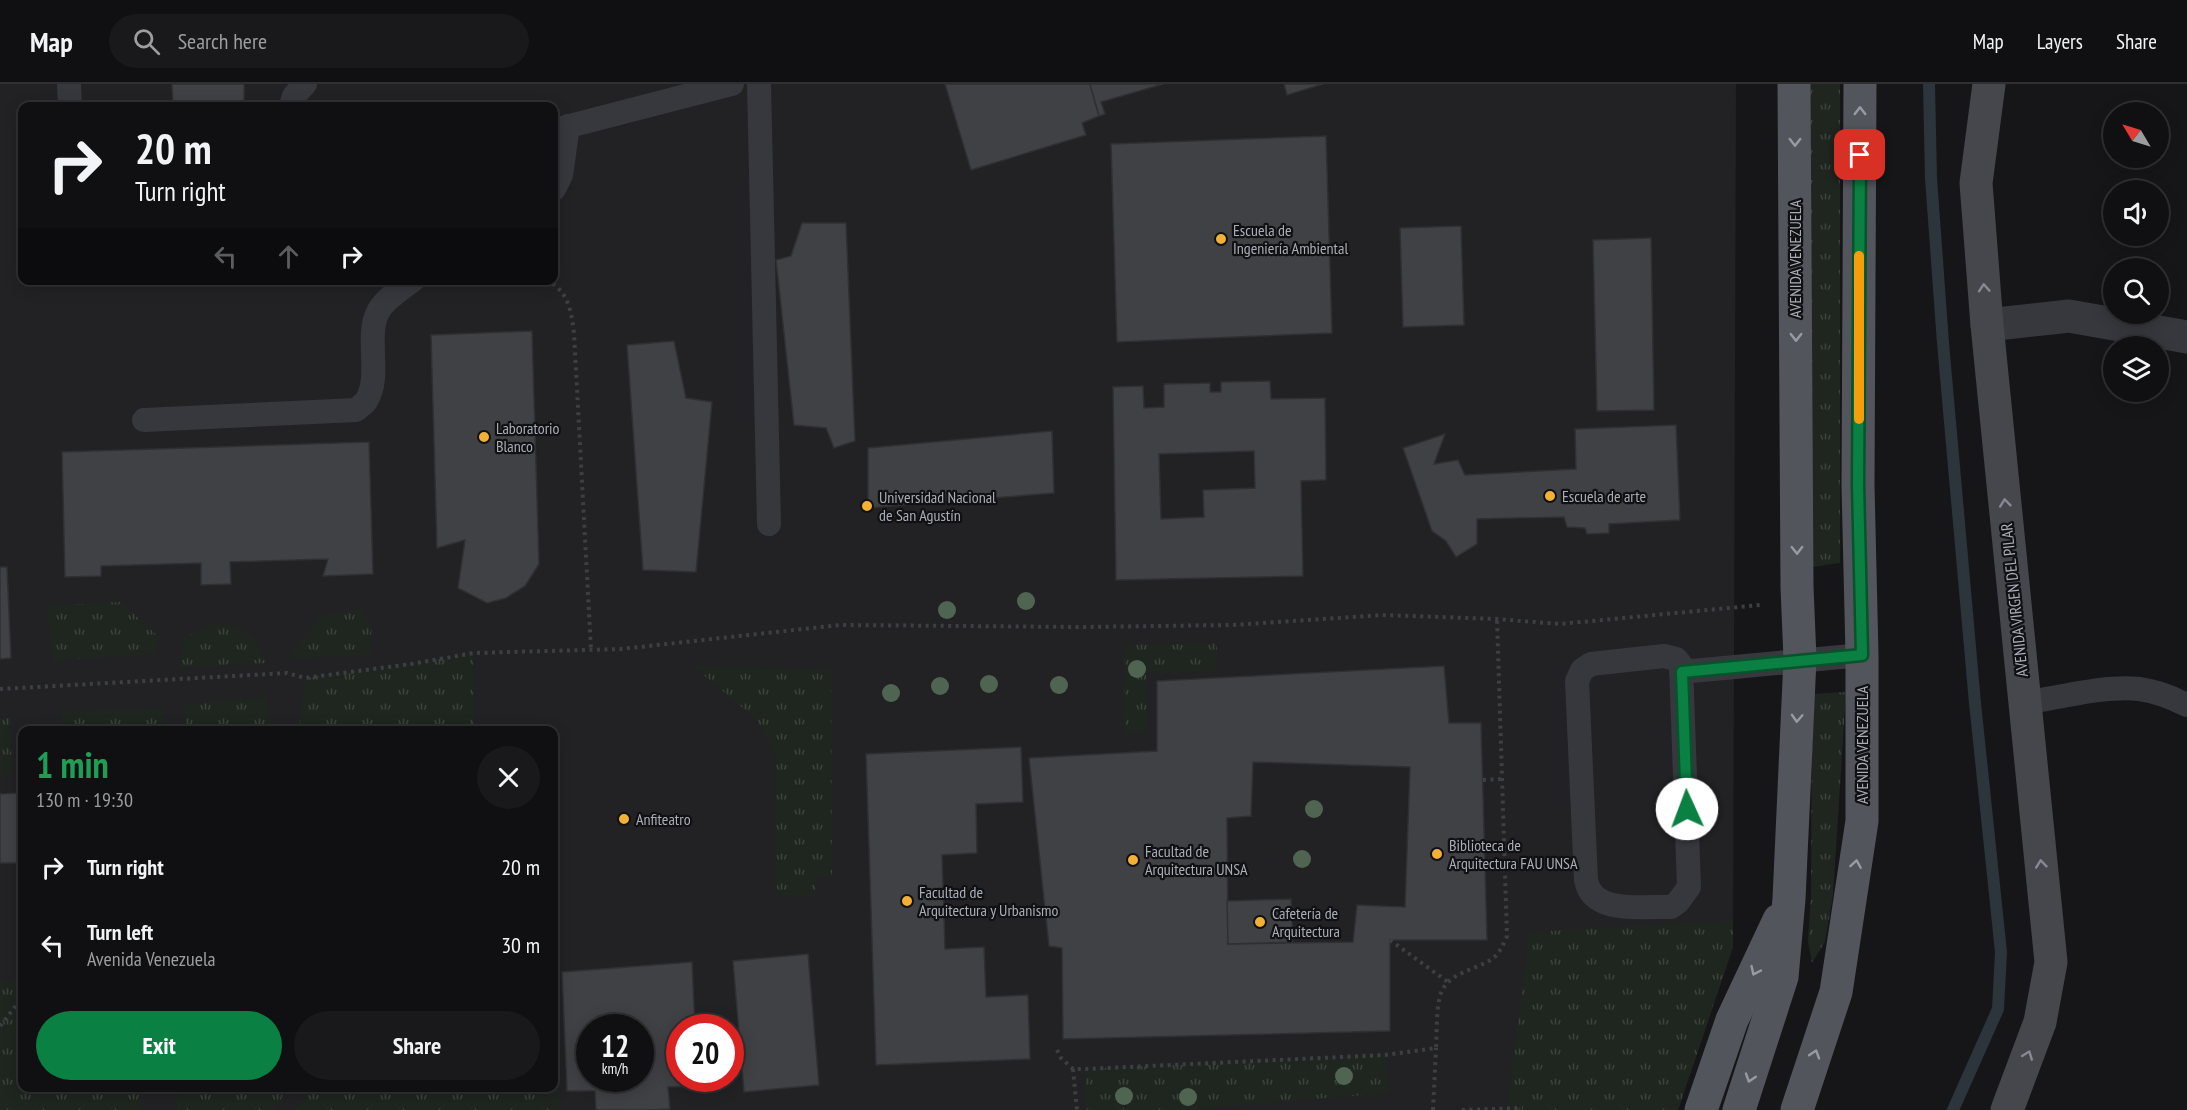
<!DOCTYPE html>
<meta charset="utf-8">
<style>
body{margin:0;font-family:"PT Sans Narrow",sans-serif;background:#19191b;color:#f1f3f6;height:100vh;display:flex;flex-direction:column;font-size:22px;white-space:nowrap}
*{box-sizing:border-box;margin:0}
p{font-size:20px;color:#9c9d9f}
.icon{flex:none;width:33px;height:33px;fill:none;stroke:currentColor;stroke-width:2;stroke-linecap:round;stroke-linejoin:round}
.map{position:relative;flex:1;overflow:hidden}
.details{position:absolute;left:18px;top:642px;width:540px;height:366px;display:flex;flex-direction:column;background:#101012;border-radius:12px;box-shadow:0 3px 15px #0003,0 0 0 2px #303032}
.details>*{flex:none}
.banner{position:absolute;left:18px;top:18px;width:540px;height:183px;border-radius:12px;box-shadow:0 3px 15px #0003,0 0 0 2px #303032;background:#101012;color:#f1f3f6;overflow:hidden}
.needle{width:39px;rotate:308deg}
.controls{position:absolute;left:2103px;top:18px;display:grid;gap:12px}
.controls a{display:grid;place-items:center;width:66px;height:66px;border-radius:50%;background:#101012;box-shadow:0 3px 15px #0003,0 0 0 2px #303032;font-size:30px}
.speed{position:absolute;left:576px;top:930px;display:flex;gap:12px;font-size:30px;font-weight:700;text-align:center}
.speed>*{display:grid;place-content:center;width:78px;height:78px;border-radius:50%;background:#101012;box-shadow:0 3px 15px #0003,0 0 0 2px #303032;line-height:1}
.speed small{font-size:15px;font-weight:400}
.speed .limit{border:9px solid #d22;background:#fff;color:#111}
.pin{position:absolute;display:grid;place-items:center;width:51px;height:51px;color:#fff;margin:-26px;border-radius:12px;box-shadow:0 3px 9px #0006}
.me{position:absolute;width:66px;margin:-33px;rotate:358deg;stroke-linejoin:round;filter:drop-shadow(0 0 4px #0008)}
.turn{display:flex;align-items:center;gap:21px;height:126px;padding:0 18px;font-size:27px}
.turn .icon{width:78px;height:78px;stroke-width:2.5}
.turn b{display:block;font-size:42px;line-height:51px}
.lanes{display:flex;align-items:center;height:57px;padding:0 18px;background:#0003;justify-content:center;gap:30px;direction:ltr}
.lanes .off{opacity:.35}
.round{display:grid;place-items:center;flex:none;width:63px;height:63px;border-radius:32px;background:#19191b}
.headline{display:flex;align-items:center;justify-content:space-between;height:102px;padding:0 18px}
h1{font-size:36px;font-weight:600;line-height:45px;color:#1e9e55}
.cta{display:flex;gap:12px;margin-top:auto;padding:12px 18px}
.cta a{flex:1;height:69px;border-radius:36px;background:#0b8043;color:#fff;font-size:24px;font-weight:600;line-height:69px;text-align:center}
.cta a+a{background:#19191b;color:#f1f3f6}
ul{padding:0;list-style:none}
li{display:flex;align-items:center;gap:18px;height:78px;padding:0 18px}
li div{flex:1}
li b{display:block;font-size:22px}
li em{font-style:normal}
header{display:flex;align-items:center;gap:36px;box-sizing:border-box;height:84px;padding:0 30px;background:#101012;border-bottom:2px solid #303032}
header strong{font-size:28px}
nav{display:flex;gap:33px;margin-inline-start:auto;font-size:21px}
.search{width:420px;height:54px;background:#19191b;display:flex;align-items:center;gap:15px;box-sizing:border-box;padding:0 21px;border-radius:33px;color:#9c9d9f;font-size:22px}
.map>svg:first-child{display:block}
.built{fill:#222225;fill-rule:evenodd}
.grass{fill:url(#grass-tufts)}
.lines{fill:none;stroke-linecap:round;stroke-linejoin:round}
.stream{stroke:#2c353c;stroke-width:12}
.building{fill:#404145;stroke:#303034;stroke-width:1.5;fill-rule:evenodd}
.path{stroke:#3d3f44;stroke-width:4;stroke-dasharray:3 4.5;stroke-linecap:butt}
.service{stroke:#37383d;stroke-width:24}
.minor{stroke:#37383d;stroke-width:33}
.secondary{stroke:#45474d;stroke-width:33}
.primary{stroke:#53555c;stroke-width:33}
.tree{fill:#506452}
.oneway{stroke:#979ba6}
.oneway2{stroke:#858993}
.route-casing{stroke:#07532c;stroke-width:15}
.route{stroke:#0b8043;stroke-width:10}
.slow{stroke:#f59e0b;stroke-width:10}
.poi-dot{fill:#f2b134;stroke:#111113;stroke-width:2}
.labels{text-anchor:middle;stroke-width:4.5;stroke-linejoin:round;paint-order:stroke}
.poi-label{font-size:16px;fill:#a8adb8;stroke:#111113;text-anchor:start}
.street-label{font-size:16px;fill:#a8adb8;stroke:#111113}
</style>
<header>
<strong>Map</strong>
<div class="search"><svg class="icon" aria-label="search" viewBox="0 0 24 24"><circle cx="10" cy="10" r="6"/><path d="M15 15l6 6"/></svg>Search here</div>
<nav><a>Map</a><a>Layers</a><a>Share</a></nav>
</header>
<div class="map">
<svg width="2187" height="1026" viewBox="0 0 2187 1026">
<defs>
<pattern id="grass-tufts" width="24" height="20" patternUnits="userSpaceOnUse" patternTransform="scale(1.5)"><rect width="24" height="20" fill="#1e261f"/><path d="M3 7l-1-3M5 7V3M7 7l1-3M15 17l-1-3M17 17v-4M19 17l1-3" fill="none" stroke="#3c433d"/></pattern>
</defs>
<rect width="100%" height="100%" fill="#161618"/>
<!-- built -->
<path class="built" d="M 0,0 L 1736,0 L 1733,863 L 1678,1026 L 0,1026 ZM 22,22 L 554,22 L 554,196 L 22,196 ZM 22,646 L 554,646 L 554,1004 L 22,1004 ZM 590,944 L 640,944 L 640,994 L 590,994 ZM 680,944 L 730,944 L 730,994 L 680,994 Z"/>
<!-- grass -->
<g class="grass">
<polygon points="1809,0 1840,0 1840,479 1813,483"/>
<polygon points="121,518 160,554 154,569 53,577 48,522"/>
<polygon points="363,525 372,542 369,571 289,574 320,533"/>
<path d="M 216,540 C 248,543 254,551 266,579 L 180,583 L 184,553 Z"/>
<polygon points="1217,559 1217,587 1146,589 1147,648 1125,649 1124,561"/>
<polygon points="474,569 474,646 299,646 305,594 411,580"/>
<polygon points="693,582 831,586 832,793 817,793 814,813 777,811 775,668 756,635"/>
<polygon points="1846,608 1833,811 1825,858 1812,879 1808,858 1811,812 1812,610"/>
<polygon points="267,613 270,646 187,646 184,621"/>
<polygon points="163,625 164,646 63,646 62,628"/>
<polygon points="0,634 10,634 12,690 0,691"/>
<polygon points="1733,837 1733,863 1678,1026 1507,1026 1530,848"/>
<polygon points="554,871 559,1026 296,1026 308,1012 310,1004 554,1004"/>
<polygon points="22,894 22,1004 145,1004 139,1026 0,1026 0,898"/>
<polygon points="1385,971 1389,1009 1178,1026 1085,1026 1085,985"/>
<polygon points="177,1004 285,1004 283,1011 275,1026 177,1026"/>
</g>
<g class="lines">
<!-- stream -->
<polyline class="stream" points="1929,0 1931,94 1943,259 1975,619 2001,868 1998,925 1953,1026"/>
</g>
<!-- building -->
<g class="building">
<polygon points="172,0 244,0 244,22 173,22"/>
<polygon points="945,0 1090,0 1099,32 1082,39 1086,51 971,86"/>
<polygon points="1090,0 1163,0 1101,18 1105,30 1099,32"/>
<polygon points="1284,0 1323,0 1287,11"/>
<polygon points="1326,52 1332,249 1117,258 1111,60"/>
<polygon points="802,139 846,139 855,357 834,364 826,344 794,341 776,176 791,172"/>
<polygon points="1461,142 1464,241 1403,243 1400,144"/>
<polygon points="1651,154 1654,326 1597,327 1593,156"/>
<polygon points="532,247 539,480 525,502 506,514 487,519 458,504 465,456 437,464 431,251"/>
<polygon points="674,257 686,314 712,318 696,488 643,486 627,261"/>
<path d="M 1270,297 L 1271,315 L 1325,314 L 1326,396 L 1301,397 L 1303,492 L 1116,496 L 1113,303 L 1143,302 L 1144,324 L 1164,323 L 1164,300 L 1210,299 L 1210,308 L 1221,308 L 1221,298 ZM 1254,367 L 1255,404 L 1203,406 L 1204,433 L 1161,435 L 1159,370 Z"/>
<polygon points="1676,341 1680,436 1609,440 1609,449 1587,450 1585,444 1567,443 1564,433 1477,435 1477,460 1456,473 1446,457 1432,447 1403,364 1445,350 1434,380 1458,376 1465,391 1576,385 1575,345"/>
<polygon points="1052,347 1054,409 868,424 868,364"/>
<polygon points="369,358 373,490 323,492 328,475 230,478 231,500 201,501 201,479 101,482 101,492 65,493 62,368"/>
<polygon points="0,483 7,483 11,574 0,575"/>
<path d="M 1444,582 L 1449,639 L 1481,639 L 1487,856 L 1390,856 L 1390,947 L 1063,955 L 1062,864 L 1049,862 L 1029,674 L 1157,667 L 1157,597 ZM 1253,678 L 1410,683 L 1405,823 L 1357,821 L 1353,858 L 1228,860 L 1227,734 L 1251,732 Z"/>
<polygon points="1021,663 1023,718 976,720 977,769 942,771 945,865 984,863 986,913 1028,911 1030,975 876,981 866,670"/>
<polygon points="17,709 18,779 0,779 0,710"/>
<polygon points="1291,815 1293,858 1228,860 1227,817"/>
<polygon points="808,870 819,1001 744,1008 733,877"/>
<path d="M 692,878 L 695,944 L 680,944 L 680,994 L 698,994 L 698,1002 L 668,1003 L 670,1025 L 650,1026 L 596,1026 L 595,1007 L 567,1007 L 562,888 ZM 590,944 L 640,944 L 640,994 L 590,994 Z"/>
</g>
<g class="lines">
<!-- path -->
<g class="path">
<path d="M 546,196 C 569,207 571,227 574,249 L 591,566"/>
<polyline points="0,605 287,589 305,594 411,580 474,569 621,565 840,541 1083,543 1233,541 1382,531 1497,535 1560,540 1760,521"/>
<polyline points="1483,696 1502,695"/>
<polyline points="1390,856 1448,898"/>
<polyline points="0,942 22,914"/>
<path d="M 1057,966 L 1061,974 L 1073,985 L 1085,985 L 1385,971 L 1436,964 C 1437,948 1436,928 1440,912 C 1447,888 1474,887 1492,875 C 1500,869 1503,861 1507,852 L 1497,535"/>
<polyline points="1073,985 1077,1026"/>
<polyline points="1433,1026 1436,964"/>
<polyline points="1462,1026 1523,1024"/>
</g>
<!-- service -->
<g class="service">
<polyline points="69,0 70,22"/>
<polyline points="759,0 769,440"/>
<polyline points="291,22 294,12 305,0"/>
<polyline points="554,46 732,0"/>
<polyline points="554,105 561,91 568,42"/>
<path d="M 144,336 L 356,326 C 359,323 364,320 366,317 C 382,293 365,253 378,228 C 384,215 402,205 413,196"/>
<path d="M 1664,572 L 1676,575 L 1681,581 L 1689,803 L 1678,818 L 1671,823 C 1643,822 1592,831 1586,796 L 1577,597 L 1582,586 L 1591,580 Z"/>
<polyline points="1681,588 1862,571"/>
<path d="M 2024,619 C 2058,614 2105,601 2139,605 C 2155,607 2173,614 2187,621"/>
</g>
<!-- minor -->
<polyline class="minor" points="1987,241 2069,232 2187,253"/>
<!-- secondary -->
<polyline class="secondary" points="1989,0 1976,99 1987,241 2051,878 2040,938 2007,1026"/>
<!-- primary -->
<g class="primary">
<polyline points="1701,1026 1732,936 1779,836"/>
<polyline points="1739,1026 1782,893 1789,815 1800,575 1797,503 1794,0"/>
<polyline points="1797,1026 1836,908 1862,737 1862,571 1858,401 1860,0"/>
</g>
</g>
<!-- trees -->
<g class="tree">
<circle cx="1026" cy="517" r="9"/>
<circle cx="947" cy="526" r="9"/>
<circle cx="1137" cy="585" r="9"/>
<circle cx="989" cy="600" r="9"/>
<circle cx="1059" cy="601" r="9"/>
<circle cx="940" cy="602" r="9"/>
<circle cx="891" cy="609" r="9"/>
<circle cx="1314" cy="725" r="9"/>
<circle cx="1302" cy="775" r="9"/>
<circle cx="1344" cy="992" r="9"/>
<circle cx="1124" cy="1012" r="9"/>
<circle cx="1188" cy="1013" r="9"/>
</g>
<!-- one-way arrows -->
<defs><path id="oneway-chevron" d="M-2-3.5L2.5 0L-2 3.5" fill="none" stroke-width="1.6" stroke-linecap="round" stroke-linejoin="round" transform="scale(1.5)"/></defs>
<g class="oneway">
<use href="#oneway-chevron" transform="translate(1860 27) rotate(-90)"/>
<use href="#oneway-chevron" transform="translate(1795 58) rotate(90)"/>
<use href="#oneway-chevron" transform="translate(1796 253) rotate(90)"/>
<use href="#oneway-chevron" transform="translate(1797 466) rotate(89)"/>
<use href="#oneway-chevron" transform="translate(1797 634) rotate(93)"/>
<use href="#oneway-chevron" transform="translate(1856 780) rotate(-81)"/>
<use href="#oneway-chevron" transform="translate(1755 887) rotate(115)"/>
<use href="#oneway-chevron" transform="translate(1815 970) rotate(-72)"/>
<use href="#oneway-chevron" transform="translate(1750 994) rotate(108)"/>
</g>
<g class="oneway2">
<use href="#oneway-chevron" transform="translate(1984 204) rotate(-94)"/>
<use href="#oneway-chevron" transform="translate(2005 419) rotate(-96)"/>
<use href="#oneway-chevron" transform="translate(2041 780) rotate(-96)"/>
<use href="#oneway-chevron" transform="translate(2028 971) rotate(-69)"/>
</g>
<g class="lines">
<defs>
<polyline id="route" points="1687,725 1682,588 1862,571 1858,401 1860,71"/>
</defs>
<!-- route casing -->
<use href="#route" class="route-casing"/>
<!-- route -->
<use href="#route" class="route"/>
<!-- slow -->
<polyline class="slow" points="1859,335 1859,172"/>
</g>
<!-- markers -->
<g class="poi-dot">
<circle cx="1221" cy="155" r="6"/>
<circle cx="484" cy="353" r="6"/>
<circle cx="1550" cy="412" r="6"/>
<circle cx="867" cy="422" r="6"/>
<circle cx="624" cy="735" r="6"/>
<circle cx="1437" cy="770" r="6"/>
<circle cx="1133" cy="776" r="6"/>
<circle cx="907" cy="817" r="6"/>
<circle cx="1260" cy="838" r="6"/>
</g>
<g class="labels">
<!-- poi labels -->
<g class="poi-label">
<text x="1233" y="152">Escuela de<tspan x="1233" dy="18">Ingeniería Ambiental</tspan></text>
<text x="496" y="350">Laboratorio<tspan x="496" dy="18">Blanco</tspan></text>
<text x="1562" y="418">Escuela de arte</text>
<text x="879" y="419">Universidad Nacional<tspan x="879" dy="18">de San Agustín</tspan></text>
<text x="636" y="741">Anfiteatro</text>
<text x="1449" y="767">Biblioteca de<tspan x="1449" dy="18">Arquitectura FAU UNSA</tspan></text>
<text x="1145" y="773">Facultad de<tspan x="1145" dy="18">Arquitectura UNSA</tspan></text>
<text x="919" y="814">Facultad de<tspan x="919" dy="18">Arquitectura y Urbanismo</tspan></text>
<text x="1272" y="835">Cafetería de<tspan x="1272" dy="18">Arquitectura</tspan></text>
</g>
<!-- street labels -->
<g class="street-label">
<text transform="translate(1795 175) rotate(-90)" y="6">AVENIDA VENEZUELA</text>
<text transform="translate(2014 516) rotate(-96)" y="6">AVENIDA VIRGEN DEL PILAR</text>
<text transform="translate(1862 661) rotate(-90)" y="6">AVENIDA VENEZUELA</text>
</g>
</g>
</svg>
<div class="controls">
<a><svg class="needle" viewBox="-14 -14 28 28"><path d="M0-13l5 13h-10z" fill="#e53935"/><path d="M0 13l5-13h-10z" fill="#9c9d9f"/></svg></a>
<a><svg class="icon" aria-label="sound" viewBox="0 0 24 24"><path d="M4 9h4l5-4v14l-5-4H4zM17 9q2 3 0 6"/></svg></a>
<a><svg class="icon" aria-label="search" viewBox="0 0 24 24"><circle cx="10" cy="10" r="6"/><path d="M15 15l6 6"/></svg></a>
<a><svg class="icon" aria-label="layers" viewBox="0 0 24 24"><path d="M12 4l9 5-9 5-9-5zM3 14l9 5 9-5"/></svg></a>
</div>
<div class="speed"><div>12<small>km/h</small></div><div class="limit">20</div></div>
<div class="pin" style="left:1860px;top:71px;background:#d93025"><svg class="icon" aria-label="arrive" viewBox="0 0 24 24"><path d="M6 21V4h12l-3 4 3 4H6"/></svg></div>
<svg class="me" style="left:1687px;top:725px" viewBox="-20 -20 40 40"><circle r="19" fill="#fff"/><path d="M0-13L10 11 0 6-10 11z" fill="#0b8043"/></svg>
<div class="banner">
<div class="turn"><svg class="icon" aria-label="right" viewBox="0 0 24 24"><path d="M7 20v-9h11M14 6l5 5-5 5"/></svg><div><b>20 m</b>Turn right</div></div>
<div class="lanes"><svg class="icon off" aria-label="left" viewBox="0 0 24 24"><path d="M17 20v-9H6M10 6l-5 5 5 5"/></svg><svg class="icon off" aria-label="ahead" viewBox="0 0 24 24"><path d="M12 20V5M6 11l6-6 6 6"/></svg><svg class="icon" aria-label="right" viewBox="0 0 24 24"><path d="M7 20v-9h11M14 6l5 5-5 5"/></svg></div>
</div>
<section class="details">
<div class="headline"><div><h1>1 min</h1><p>130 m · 19:30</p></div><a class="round"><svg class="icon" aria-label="close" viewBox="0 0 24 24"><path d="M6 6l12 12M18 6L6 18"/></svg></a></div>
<ul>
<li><svg class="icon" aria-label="right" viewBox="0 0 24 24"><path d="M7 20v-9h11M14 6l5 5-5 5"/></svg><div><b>Turn right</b></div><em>20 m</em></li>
<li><svg class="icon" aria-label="left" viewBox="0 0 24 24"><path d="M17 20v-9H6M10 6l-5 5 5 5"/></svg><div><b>Turn left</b><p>Avenida Venezuela</p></div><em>30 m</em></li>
</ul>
<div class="cta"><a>Exit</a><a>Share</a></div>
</section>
</div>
